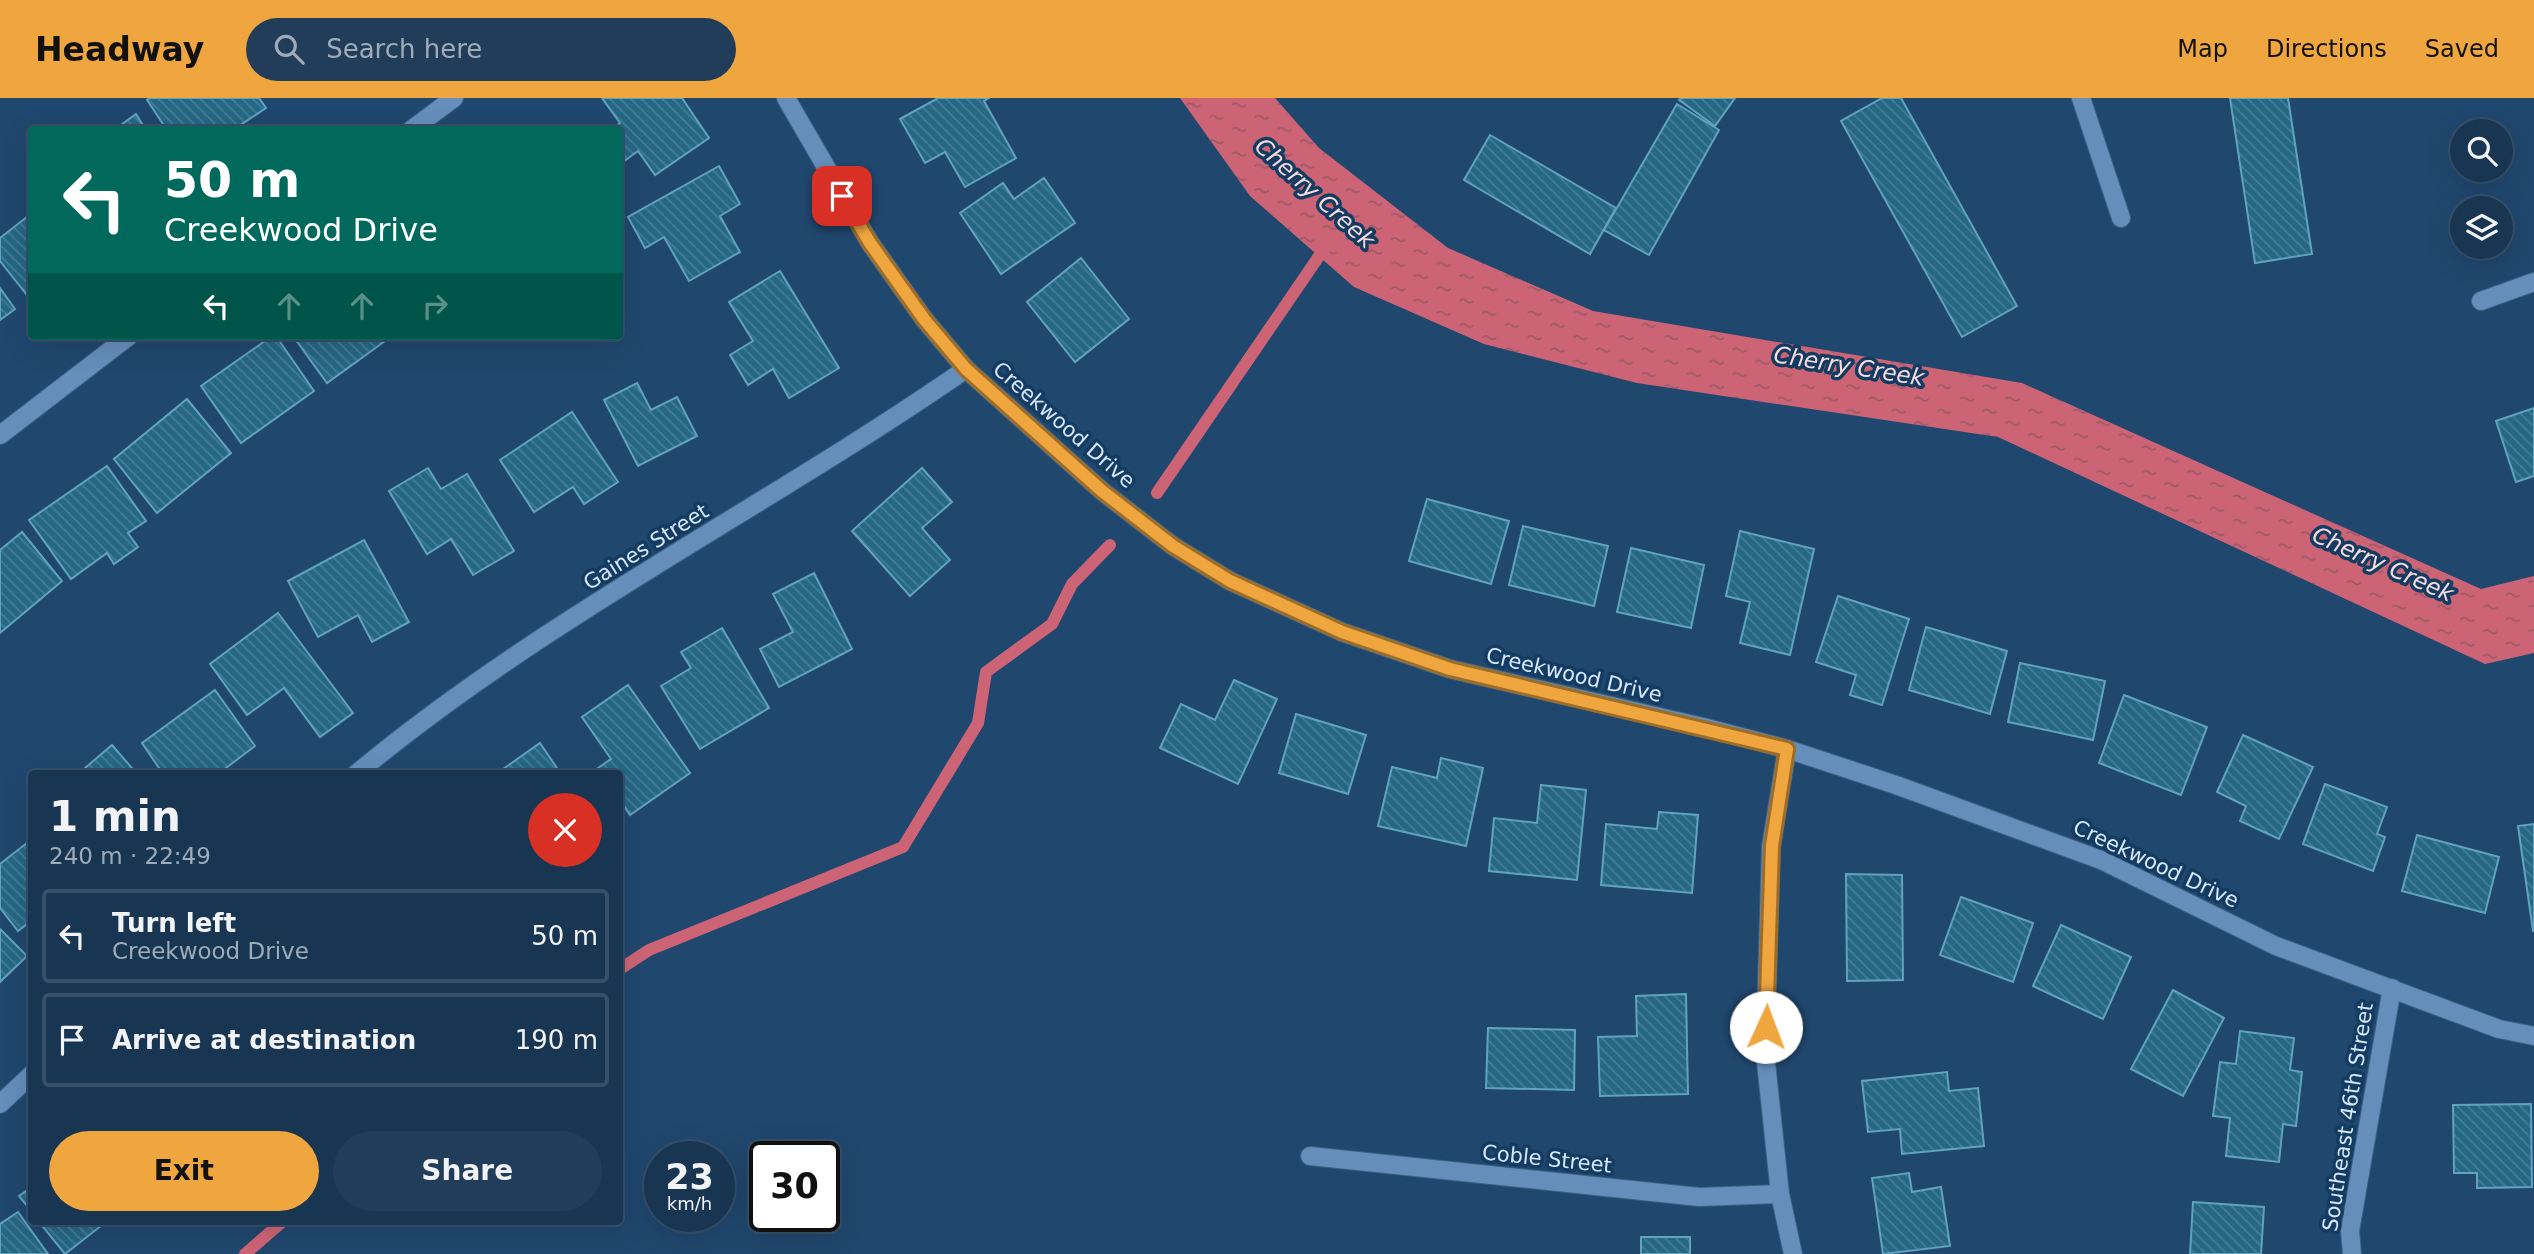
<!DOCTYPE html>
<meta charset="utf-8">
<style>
body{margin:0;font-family:"DejaVu Sans",sans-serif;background:#213d59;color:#f1f3f6;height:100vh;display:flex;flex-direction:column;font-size:26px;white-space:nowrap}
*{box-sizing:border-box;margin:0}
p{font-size:23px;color:#9fabb8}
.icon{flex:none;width:38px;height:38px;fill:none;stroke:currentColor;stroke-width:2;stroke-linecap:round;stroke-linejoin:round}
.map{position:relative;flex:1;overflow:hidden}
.panel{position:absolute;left:28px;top:672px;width:595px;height:455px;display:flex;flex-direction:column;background:#183552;border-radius:7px;box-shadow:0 7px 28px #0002,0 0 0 2px #365069}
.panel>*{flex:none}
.hud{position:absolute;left:28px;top:28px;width:595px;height:214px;border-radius:7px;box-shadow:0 7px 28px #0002,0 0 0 2px #365069;background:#00695c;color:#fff;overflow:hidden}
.controls{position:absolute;left:2450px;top:21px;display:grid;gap:14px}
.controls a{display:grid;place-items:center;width:63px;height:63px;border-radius:50%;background:#183552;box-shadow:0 7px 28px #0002,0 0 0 2px #365069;font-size:35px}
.speed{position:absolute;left:644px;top:1043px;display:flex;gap:14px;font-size:35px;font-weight:700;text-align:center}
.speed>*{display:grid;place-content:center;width:91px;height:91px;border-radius:50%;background:#183552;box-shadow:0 7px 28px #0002,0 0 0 2px #365069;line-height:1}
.speed small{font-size:18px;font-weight:400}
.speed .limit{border:4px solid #111;border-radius:10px;background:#fff;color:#111}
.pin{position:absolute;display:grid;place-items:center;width:60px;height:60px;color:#fff;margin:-30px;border-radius:14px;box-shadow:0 4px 10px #0006}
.me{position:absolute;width:77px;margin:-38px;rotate:2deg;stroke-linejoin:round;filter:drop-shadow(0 0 5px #0008)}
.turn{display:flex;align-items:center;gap:24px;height:147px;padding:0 21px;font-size:32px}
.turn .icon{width:91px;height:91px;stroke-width:2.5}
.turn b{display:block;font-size:49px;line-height:60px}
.lanes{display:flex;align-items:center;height:66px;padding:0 21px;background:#0003;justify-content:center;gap:35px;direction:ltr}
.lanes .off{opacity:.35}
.round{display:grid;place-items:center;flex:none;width:74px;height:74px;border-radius:37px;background:#213d59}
.headline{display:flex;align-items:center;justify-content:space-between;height:119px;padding:0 21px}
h1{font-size:42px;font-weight:800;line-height:52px}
.cta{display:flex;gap:14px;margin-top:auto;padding:14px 21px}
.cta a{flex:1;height:80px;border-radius:42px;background:#f0a63f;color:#111;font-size:28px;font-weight:800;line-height:80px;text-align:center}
.cta a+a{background:#213d59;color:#f1f3f6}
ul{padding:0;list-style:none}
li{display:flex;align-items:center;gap:21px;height:94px;margin:0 14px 10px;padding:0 7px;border:4px solid #365069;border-radius:7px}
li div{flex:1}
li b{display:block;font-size:26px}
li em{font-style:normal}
header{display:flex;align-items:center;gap:42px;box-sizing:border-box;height:98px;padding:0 35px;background:#f0a63f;color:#111}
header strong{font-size:33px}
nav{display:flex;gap:38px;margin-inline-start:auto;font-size:24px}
.search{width:490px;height:63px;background:#213d59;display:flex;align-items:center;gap:18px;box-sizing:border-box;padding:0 24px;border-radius:38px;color:#9fabb8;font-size:26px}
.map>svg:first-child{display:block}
.water{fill:url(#water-ripples)}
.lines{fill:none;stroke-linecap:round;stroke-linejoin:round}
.stream{stroke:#cd6476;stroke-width:12}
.building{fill:url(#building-back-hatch);stroke:#61a2c1;stroke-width:2}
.service-casing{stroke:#3d6181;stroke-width:20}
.minor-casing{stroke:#3d6181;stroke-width:20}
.service{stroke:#658ebb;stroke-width:18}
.minor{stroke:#658ebb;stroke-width:18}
.route-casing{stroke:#9c6c29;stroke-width:18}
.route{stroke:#f0a63f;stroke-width:12}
.labels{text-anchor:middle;stroke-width:7;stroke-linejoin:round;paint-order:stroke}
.street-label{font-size:21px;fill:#d6e8fb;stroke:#143c62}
.water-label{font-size:23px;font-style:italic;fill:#f8dbde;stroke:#143c62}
</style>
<header>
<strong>Headway</strong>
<div class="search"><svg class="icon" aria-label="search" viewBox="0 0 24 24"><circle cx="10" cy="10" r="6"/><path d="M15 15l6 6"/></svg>Search here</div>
<nav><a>Map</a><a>Directions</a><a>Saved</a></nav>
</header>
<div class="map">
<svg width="2534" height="1156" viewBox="0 0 2534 1156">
<defs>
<pattern id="water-ripples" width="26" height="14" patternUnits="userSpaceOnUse" patternTransform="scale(1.75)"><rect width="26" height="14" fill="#cd6476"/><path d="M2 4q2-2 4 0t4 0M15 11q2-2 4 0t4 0" fill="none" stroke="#9c5a67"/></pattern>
<pattern id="building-back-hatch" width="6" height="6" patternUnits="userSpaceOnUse" patternTransform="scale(1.75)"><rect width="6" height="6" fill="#256784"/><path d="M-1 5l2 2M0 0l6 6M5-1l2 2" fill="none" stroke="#447d96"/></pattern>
</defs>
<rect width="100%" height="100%" fill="#20476e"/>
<!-- water -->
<polygon class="water" points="1180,0 1275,0 1319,50 1448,150 1593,213 2022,285 2481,491 2534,478 2534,555 2485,566 1998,339 1637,285 1484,246 1354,189 1250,98"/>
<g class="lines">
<!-- stream -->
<g class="stream">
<polyline points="1157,395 1328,145"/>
<polyline points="620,871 649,852 903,749 978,625 986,574 1052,526 1072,486 1110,447"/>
<polyline points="245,1156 282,1124"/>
</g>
</g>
<!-- building -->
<g class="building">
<polygon points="149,0 259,0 266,10 233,32 167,32 147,2"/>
<polygon points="602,0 682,0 709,40 655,77 638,53 623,64 620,59 620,32 611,32 620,25"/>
<polygon points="938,0 989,0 984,3 1016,60 965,89 945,54 925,65 900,21"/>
<polygon points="1681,0 1735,0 1715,28 1679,2"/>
<polygon points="1882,0 1901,0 2017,208 1962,239 1841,23"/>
<polygon points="2230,0 2288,0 2312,156 2255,165"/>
<polygon points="1677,6 1719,32 1649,157 1604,132"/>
<polygon points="136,16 146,32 114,32"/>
<polygon points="1490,37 1616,110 1590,156 1464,82"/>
<polygon points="719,68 740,106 720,118 740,154 689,183 664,139 645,150 628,119"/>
<polygon points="1044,80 1075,125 1001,176 960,115 1003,85 1014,101"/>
<polygon points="32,115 32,199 30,201 0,163 0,140"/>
<polygon points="1081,160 1129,221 1075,264 1027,204"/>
<polygon points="780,173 839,270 789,300 773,271 748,287 730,257 753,243 729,204"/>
<polygon points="0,190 15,211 0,222"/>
<polygon points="272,238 276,238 314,293 241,345 201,288"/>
<polygon points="293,238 392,238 327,285"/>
<polygon points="637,285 651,312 677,299 697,338 638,368 604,302"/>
<polygon points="187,301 231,355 157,415 114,361"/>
<polygon points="2534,310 2534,378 2516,384 2496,323"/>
<polygon points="572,314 618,384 584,406 573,389 534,414 500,362"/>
<polygon points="107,368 146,423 128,435 138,449 114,466 107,455 71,481 29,422"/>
<polygon points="428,370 441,391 467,376 514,453 473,477 451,441 427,456 389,393"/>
<polygon points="922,370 952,404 922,430 950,462 910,498 852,433"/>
<polygon points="1427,401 1509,423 1491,486 1409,463"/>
<polygon points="1523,428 1608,448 1594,508 1509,487"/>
<polygon points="1740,433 1814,451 1790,557 1740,545 1750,504 1726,498"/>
<polygon points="22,434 62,483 0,535 0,452"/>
<polygon points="364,442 409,524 372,544 358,517 318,539 288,483"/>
<polygon points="1631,450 1704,467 1691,530 1617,514"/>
<polygon points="814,475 852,551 779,589 760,551 793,534 773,496"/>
<polygon points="1838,498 1909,521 1882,607 1850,597 1856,577 1816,564"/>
<polygon points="278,515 353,615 320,639 284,590 247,617 210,566"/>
<polygon points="1926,529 2007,553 1990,616 1909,592"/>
<polygon points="722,530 769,610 700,651 661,588 691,570 681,554"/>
<polygon points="2020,565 2105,583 2093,642 2008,624"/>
<polygon points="1234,582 1277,601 1238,686 1160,650 1181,606 1215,622"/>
<polygon points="628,587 690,675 630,717 620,702 620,676 601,676 598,670 611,661 582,619"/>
<polygon points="215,592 255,648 218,676 163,676 142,645"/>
<polygon points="2124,597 2207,629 2181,697 2099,665"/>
<polygon points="1296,616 1366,637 1348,696 1279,675"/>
<polygon points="2243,637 2313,669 2279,741 2240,723 2246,708 2217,694"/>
<polygon points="540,645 561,676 496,676"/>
<polygon points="112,647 137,676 78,676"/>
<polygon points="1441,660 1483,670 1466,748 1378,728 1392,669 1437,680"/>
<polygon points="2325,686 2387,709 2377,736 2385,739 2373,773 2303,746"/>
<polygon points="1541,687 1586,692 1577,782 1489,773 1494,720 1537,725"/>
<polygon points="1659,714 1698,717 1692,795 1601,787 1606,726 1657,731"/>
<polygon points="2534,726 2534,833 2533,833 2518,728"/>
<polygon points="2417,737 2499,759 2485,815 2402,793"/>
<polygon points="32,741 32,822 18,833 0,810 0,766"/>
<polygon points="1846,776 1902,777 1903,882 1847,883"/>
<polygon points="1961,799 2033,825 2013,884 1940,857"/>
<polygon points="2061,827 2131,859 2103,921 2033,888"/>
<polygon points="0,831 27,858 0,884"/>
<polygon points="2173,892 2224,920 2183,998 2131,971"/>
<polygon points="1686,896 1688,996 1600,998 1598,939 1637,938 1636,898"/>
<polygon points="1488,930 1575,932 1574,992 1486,990"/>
<polygon points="2240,933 2294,940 2290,972 2302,974 2296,1028 2283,1026 2279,1064 2226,1058 2230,1020 2213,1018 2220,964 2236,966"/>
<polygon points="1947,974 1949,993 1978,990 1984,1048 1902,1056 1900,1031 1868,1034 1862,983"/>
<polygon points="2531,1006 2532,1089 2477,1090 2477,1075 2454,1075 2453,1007"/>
<polygon points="1909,1075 1912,1094 1941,1089 1950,1148 1883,1156 1872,1080"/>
<polygon points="32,1089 32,1114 19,1098"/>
<polygon points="2193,1104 2264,1109 2261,1156 2190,1156"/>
<polygon points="18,1114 48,1156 0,1156 0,1126"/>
<polygon points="39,1124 106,1124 65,1156"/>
<rect x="1641" y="1139" width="49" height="17"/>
</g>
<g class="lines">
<defs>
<g id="service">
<polyline points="2081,0 2121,120"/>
<polyline points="2481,203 2534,184"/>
</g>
<g id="minor">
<polyline points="786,0 870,145 924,221 966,271 1102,393 1173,448 1230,483 1342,534 1450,571 1703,629 1787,651 1896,687 2101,762 2276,848 2499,931 2534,938"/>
<polyline points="411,32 454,0"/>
<polyline points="0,337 129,238"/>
<polyline points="1787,651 1771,749 1765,955 1780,1096 1793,1156"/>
<path d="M 356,676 C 542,521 767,409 966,271"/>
<polyline points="0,1006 32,976"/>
<polyline points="1310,1058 1699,1099 1780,1096"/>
<polyline points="2352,1156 2350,1133 2392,890"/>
</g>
</defs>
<!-- service casing -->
<use href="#service" class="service-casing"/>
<!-- minor casing -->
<use href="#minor" class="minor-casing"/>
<!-- service -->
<use href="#service" class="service"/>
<!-- minor -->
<use href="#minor" class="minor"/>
</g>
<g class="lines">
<defs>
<polyline id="route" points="842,98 870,145 924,221 966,271 1102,393 1173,448 1230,483 1342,534 1450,571 1787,651 1772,748 1766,929"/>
</defs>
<!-- route casing -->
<use href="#route" class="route-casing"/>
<!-- route -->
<use href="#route" class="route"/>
</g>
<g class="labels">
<!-- street labels -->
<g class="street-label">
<text transform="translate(1064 327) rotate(41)" y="7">Creekwood Drive</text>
<text transform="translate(646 449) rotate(-32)" y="7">Gaines Street</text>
<text transform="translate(1574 577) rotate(13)" y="7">Creekwood Drive</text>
<text transform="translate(2156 766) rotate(25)" y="7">Creekwood Drive</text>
<text transform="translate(2348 1019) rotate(-81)" y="7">Southeast 46th Street</text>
<text transform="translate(1547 1061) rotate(6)" y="7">Coble Street</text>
</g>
<!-- water labels -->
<g class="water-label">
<text transform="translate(1315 95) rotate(42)" y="8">Cherry Creek</text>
<text transform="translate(1849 268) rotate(9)" y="8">Cherry Creek</text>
<text transform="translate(2383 466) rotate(24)" y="8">Cherry Creek</text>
</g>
</g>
</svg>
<div class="controls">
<a><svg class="icon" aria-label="search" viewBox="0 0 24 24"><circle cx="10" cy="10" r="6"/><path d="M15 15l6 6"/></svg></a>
<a><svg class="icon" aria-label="layers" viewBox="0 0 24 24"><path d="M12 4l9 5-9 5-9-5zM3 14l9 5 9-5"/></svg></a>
</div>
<div class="speed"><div>23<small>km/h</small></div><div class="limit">30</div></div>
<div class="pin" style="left:842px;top:98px;background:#d93025"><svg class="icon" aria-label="arrive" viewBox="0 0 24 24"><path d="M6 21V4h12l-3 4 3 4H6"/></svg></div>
<svg class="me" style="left:1766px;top:929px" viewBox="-20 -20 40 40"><circle r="19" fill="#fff"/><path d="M0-13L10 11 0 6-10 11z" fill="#f0a63f"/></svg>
<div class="hud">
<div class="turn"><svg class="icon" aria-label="left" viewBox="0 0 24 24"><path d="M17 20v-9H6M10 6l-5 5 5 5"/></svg><div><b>50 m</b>Creekwood Drive</div></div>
<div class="lanes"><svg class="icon" aria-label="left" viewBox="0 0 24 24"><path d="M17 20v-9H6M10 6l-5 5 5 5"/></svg><svg class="icon off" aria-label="ahead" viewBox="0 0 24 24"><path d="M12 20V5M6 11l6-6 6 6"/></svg><svg class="icon off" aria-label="ahead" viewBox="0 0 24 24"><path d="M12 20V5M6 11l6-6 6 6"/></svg><svg class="icon off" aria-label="right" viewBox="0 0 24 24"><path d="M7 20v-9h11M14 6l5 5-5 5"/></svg></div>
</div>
<section class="panel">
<div class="headline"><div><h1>1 min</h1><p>240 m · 22:49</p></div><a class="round" style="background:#d93025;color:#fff"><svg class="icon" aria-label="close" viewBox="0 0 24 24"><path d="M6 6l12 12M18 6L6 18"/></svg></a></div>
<ul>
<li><svg class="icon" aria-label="left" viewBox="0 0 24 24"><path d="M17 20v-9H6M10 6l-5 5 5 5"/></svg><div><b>Turn left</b><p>Creekwood Drive</p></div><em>50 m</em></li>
<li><svg class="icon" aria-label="arrive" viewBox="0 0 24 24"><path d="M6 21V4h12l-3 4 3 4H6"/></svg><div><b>Arrive at destination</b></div><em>190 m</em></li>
</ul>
<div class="cta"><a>Exit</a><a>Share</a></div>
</section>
</div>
